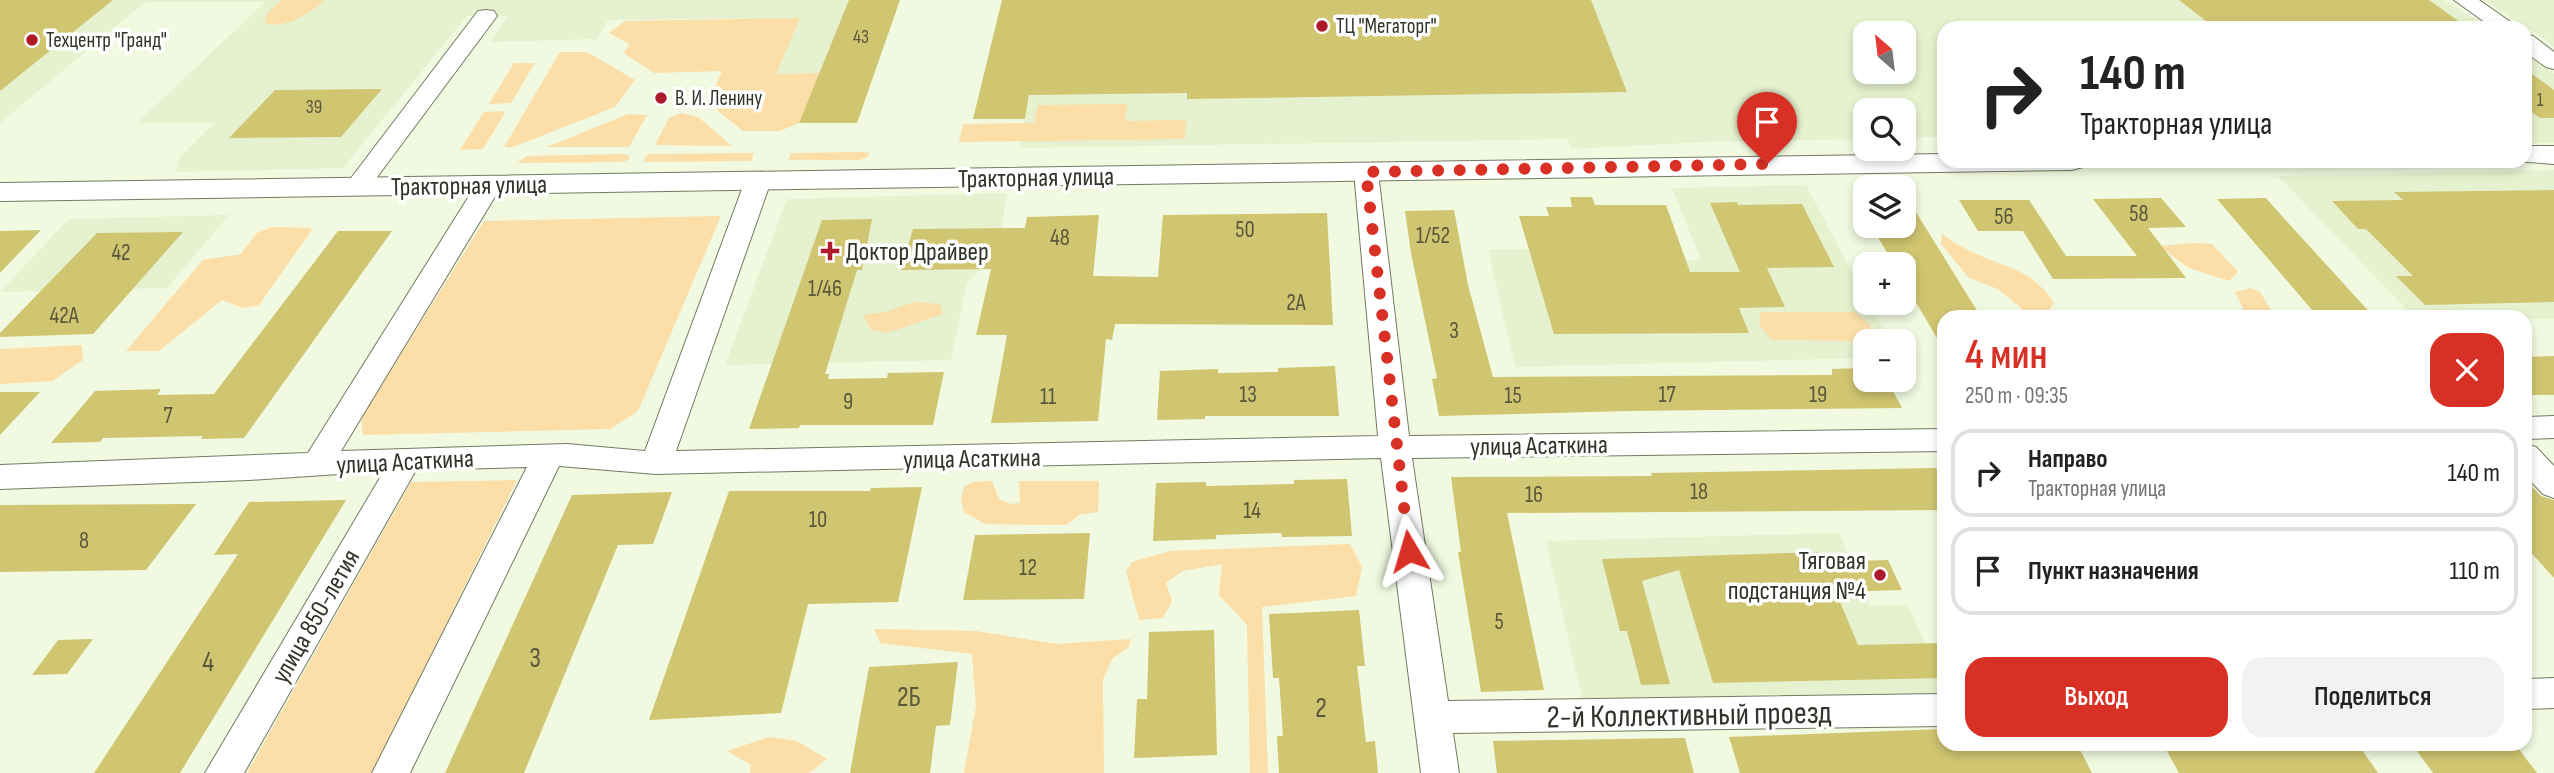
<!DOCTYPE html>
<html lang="ru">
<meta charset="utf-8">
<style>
body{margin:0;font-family:"Sofia Sans Condensed",sans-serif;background:#f2f2f2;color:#222;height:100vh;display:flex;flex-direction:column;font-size:26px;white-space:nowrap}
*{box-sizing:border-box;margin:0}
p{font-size:23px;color:#767676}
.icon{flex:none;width:38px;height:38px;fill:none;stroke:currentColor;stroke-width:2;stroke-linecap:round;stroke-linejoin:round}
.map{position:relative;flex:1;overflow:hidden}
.panel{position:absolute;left:1937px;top:310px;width:595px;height:441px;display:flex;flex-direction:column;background:#fff;border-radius:21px;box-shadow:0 4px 10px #0003}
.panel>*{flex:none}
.guide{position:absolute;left:1937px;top:21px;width:595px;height:147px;border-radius:21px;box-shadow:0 4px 10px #0003;background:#fff;color:#222;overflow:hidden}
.needle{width:46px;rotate:332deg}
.fabs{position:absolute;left:1853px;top:21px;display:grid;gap:14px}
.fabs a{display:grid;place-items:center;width:63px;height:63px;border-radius:14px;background:#fff;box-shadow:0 4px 10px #0003;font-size:35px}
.pin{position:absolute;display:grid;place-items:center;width:60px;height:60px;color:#fff;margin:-72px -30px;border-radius:50% 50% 50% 0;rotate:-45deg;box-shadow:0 0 7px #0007}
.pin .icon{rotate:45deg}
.me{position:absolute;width:77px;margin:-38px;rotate:353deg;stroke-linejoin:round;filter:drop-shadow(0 0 5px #0008)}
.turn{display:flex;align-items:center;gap:24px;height:147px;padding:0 28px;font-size:32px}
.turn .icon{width:91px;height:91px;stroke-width:2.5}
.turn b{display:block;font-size:49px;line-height:60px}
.round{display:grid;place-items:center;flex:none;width:74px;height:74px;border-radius:21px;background:#f2f2f2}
.summary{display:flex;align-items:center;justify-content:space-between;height:119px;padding:0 28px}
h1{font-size:42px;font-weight:600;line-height:52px;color:#d93025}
.action{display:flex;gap:14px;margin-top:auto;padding:14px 28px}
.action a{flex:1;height:80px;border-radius:21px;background:#d93025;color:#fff;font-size:28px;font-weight:600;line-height:80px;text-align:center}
.action a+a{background:#f2f2f2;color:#222}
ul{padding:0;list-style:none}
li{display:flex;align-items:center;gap:21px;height:88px;margin:0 14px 10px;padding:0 14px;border:4px solid #e0e0e0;border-radius:21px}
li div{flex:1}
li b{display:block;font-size:26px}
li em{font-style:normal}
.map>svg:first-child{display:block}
.built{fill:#e6f1cf;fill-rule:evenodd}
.green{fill:#fcdea8}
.building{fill:#d0c571}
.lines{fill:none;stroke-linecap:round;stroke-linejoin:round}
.minor-casing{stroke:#737a63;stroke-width:2}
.major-casing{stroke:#737a63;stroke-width:2}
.minor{fill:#fff;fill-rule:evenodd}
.major{fill:#fff;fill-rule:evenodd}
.route{stroke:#d93025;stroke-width:12;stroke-dasharray:0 21.6}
.poi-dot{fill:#ae1b2c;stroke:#fff;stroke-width:2.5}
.labels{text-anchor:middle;stroke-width:7;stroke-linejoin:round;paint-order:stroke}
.far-number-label{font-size:19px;fill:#59583c}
.far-poi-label{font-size:21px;fill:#31342a;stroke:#fff;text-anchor:start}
.number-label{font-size:23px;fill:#59583c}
.street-label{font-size:26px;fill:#31342a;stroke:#fff}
.poi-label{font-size:26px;fill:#31342a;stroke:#fff;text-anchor:start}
.near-number-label{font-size:28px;fill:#59583c}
.near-street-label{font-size:32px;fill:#31342a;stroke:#fff}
</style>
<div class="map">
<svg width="2554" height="773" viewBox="0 0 2554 773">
<rect width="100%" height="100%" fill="#f1fae0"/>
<!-- built -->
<g class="built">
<polygon points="0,0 849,0 819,73 776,74 799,18 608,20 597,39 490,42 508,16 467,16 343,168 176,172 180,157 214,123 137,123 265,2 145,2 0,123"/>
<path d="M 1048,0 L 2444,0 L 2490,28 L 1944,28 L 1944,137 L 1904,138 L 1904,110 L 1866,110 L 1865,139 L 1704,142 L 1571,149 L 1567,139 L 1020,148 ZM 1866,33 L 1904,33 L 1904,72 L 1866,72 Z"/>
<polygon points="2484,0 2554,0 2554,47 2542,37"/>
<polygon points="2525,53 2554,74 2554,143 2525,143"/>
<polygon points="2554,170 2554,319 2525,319 2525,317 2414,317 2278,176"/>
<polygon points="1806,185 1865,297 1866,303 1869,303 1889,341 1866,341 1865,358 1515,367 1488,250 1596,247 1601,262 1701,260 1672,188"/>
<polygon points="1007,193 998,252 967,283 951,360 725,365 787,199"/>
<polygon points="229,215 167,288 0,292 69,219"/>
<polygon points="1839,533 1870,606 1908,605 1944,686 1944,697 1584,707 1546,541"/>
</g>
<!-- green -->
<g class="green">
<path d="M 282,0 L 325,0 C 309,14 287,28 265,24 L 267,13 Z"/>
<polygon points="800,18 776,74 820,73 799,123 780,131 743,131 708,103 722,71 654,73 624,53 629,44 609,33 625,21"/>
<polygon points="560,52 587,52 635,80 615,107 513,147 504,147"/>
<polygon points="514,63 535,63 511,103 489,104"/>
<polygon points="1127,104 1125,121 1186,120 1185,139 959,142 963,124 1034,123 1038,105"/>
<polygon points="506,111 483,149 460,150 484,112"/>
<polygon points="681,113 698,117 732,146 655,145 669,118"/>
<polygon points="628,114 647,115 629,147 547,147"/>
<polygon points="864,152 870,153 866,158 859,160 788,160 791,153"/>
<polygon points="754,153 751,161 643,162 648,154"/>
<polygon points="624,154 630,156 628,160 622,162 517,163 527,156"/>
<polygon points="721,216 638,411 610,429 363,435 361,418 484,221"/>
<polygon points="272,227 313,228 259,305 243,308 222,300 159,351 126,351 203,260 241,254 257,233"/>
<path d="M 1942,234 C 1951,240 1960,247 1970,251 C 2004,268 2032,268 2054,303 L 2045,315 L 2047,317 L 2032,317 L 1998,289 L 1969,278 L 1941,244 Z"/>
<polygon points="2194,243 2212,244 2238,272 2229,281 2189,268 2159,246"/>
<polygon points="2251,288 2260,292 2275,317 2247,317 2235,292"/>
<polygon points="914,302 940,304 943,314 887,333 871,330 863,315 886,312"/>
<polygon points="1761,312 1854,312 1870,324 1873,341 1771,340 1759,324"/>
<polygon points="82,345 83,360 52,381 0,384 0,349"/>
<polygon points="517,480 373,773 247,773 411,482"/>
<polygon points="992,481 999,499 1011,504 1020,503 1019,481 1099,481 1098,512 1079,515 1066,525 985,524 964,512 961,499 964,487 972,482"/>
<polygon points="1350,544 1362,567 1356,596 1262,607 1268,773 1250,773 1247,625 1219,595 1222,564 1183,571 1166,583 1172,601 1163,618 1139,620 1126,571 1132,562 1170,551"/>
<polygon points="874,629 976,631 1057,644 1131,639 1128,648 1113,658 1103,679 1104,773 964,773 976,706 972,654 880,643"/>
<polygon points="769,737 797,741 827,759 809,773 750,773 751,765 727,751"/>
</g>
<!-- building -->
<g class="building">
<polygon points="0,0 113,0 0,91"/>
<polygon points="849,0 900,0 857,123 799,123"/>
<polygon points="1002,0 1591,0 1627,92 1187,99 1187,93 1029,95 1025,119 973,119"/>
<polygon points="2179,0 2429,0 2468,28 2215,28"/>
<polygon points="2525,69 2554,90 2554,118 2540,118 2525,107"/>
<polygon points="382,89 341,137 229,138 275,90"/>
<polygon points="2554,190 2554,302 2425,305 2396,276 2413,276 2366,229 2358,229 2332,201 2403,200 2394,192"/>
<polygon points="1570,197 1592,197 1595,205 1666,205 1690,272 1740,272 1710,203 1737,202 1738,205 1802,204 1834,267 1767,268 1785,307 1739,308 1749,333 1554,334 1519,216 1549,216 1546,207 1572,207"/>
<polygon points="2161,198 2186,227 2148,228 2186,278 2053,279 2023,231 1978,231 1959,200 2029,200 2066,256 2137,256 2093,199"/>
<polygon points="2266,198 2281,215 2374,317 2318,317 2217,199"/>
<polygon points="1904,201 1909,201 1981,317 1944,317 1944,350 1904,282 1904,264 1894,264 1871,226 1904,226"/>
<polygon points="1454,210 1468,285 1493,377 1832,375 1832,369 1866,368 1866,380 1887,380 1902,408 1629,411 1439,416 1432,379 1437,378 1411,253 1405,211"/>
<polygon points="1327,213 1333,325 1115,324 1112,340 1106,339 1098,421 991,423 1007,335 976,335 991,269 901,270 913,229 1025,228 1027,217 1099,215 1093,276 1158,277 1163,215"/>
<polygon points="872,219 862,270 857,270 825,374 829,374 828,379 887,378 888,373 944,372 933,425 800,425 799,428 749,429 822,220"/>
<polygon points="41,230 0,273 0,231"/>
<polygon points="338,231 392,231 244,438 201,439 203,436 103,438 100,442 51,443 95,391 161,389 157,395 214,394"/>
<polygon points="183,232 93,334 0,337 0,333 97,233"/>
<polygon points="2554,356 2554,395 2525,395 2525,357"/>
<polygon points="1335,366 1339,416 1205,416 1205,419 1157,420 1160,371 1218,369 1218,373 1278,372 1278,368"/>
<polygon points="0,392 40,392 0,435"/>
<polygon points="1936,468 1944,484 1944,510 1507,513 1544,690 1481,692 1458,552 1461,552 1451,477 1652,476 1651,473"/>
<polygon points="1347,479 1352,536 1282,537 1281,533 1216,535 1216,539 1153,541 1156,483 1206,482 1206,486 1294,484 1294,480"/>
<polygon points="2525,479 2541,496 2554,500 2554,578 2525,546"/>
<polygon points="922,487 898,602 808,604 781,713 649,720 729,491 870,491 871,488"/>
<polygon points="672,492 653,544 618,545 524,773 445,773 572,495"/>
<polygon points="346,500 180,773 94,773 238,554 214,555 249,502"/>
<polygon points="196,504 146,570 0,572 0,505"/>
<polygon points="1090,533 1084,599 963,600 975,535"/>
<polygon points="1819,552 1823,562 1888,560 1902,590 1836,592 1858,645 1944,643 1944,678 1713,683 1679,570 1642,581 1670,684 1641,685 1627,631 1620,631 1602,559"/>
<polygon points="1359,610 1365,666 1357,666 1366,742 1375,741 1378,773 1279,773 1277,736 1283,736 1279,678 1273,678 1269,614"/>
<polygon points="1214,630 1217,755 1134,758 1137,699 1147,699 1149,632"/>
<polygon points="93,639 67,674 32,675 58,640"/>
<polygon points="958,662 950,725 936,726 930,773 850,773 869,667"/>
<polygon points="1944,729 1944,744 2077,744 2092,773 1740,773 1729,737"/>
<polygon points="1685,738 1694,773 1497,773 1493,741"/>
<polygon points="2163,744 2358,744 2378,773 2179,773"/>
<polygon points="2412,744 2515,744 2537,773 2433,773"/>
</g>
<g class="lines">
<defs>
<g id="minor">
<polygon points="2454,0 2479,0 2519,28 2493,28"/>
<polygon points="486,10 494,11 497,16 366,192 357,195 348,192 344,187 348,182 478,11"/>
<polygon points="2525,34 2533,36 2554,52 2554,69 2546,67 2525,52"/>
<polygon points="1366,165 1375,167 1378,172 1409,436 1944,429 1944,451 1412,458 1448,701 1944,694 1944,726 1453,733 1459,773 1421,773 1381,458 656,474 559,466 410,773 372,773 527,467 416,470 244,773 205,773 384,471 249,480 0,489 0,465 308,453 476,185 480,180 489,177 498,180 502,185 341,451 567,444 645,451 745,181 749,176 758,173 767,176 771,181 676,451 1378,436 1354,172 1357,167"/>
<polygon points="2554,416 2554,438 2525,439 2525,417"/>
<polygon points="2525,444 2536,447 2554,466 2554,498 2543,494 2525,475"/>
<polygon points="2554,678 2554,708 2525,709 2525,679"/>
</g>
<g id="major">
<polygon points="2525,146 2554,146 2554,164 2514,161 2525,161"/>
<polygon points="1944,154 1944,161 2087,161 2083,167 2072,170 0,201 0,183"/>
</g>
</defs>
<!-- minor casing -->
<use href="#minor" class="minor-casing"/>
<!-- major casing -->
<use href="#major" class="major-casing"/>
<!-- minor -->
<use href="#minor" class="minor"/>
<!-- major -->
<use href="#major" class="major"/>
</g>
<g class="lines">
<!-- route -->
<polyline class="route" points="1409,551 1366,172 1767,164"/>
</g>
<!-- markers -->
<g class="poi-dot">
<circle cx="1322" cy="26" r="7"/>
<circle cx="32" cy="40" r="7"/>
<circle cx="661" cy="98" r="7"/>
<path d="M826.5 240.5h7v7h7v7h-7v7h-7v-7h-7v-7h7z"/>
<circle cx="1880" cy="575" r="7"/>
</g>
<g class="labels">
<!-- far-number labels -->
<g class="far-number-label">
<text x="861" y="43">43</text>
<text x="2540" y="106">1</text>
<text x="314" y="113">39</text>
</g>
<!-- far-poi labels -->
<g class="far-poi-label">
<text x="1336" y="33">ТЦ "Мегаторг"</text>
<text x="46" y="47">Техцентр "Гранд"</text>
<text x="675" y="105">В. И. Ленину</text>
</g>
<!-- number labels -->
<g class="number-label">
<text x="2139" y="221">58</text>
<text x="2004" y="224">56</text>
<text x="1245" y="237">50</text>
<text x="1433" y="243">1/52</text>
<text x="1060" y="245">48</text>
<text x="121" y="260">42</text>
<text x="825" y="296">1/46</text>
<text x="1296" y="310">2А</text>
<text x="64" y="323">42А</text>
<text x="1454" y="338">3</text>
<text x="1248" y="402">13</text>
<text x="1667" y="402">17</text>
<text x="1818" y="402">19</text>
<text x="1513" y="403">15</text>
<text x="1048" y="404">11</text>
<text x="848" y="409">9</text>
<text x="168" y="423">7</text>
<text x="1699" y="499">18</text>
<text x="1534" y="502">16</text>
<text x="1252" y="518">14</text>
<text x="818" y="527">10</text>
<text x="84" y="548">8</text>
<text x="1028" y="575">12</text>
<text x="1499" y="629">5</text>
</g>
<!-- street labels -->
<g class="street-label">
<text transform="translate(1036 177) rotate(-1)" y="9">Тракторная улица</text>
<text transform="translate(469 185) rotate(-1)" y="9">Тракторная улица</text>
<text transform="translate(1539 445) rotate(-1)" y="9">улица Асаткина</text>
<text transform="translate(972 458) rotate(-1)" y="9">улица Асаткина</text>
<text transform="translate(405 461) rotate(-3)" y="9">улица Асаткина</text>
<text transform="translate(315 616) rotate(-60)" y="9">улица 850-летия</text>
</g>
<!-- poi labels -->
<g class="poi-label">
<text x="846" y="260">Доктор Драйвер</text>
<text x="1866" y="569" text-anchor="end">Тяговая<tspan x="1866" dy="30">подстанция №4</tspan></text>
</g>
<!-- near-number labels -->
<g class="near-number-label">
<text x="535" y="667">3</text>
<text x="208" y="671">4</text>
<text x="909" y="706">2Б</text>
<text x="1321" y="717">2</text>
</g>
<!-- near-street labels -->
<g class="near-street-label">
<text transform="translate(1689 714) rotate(-1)" y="11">2-й Коллективный проезд</text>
</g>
</g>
</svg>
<div class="fabs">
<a><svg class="needle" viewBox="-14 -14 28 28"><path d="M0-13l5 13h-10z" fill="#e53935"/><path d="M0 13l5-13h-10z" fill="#767676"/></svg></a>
<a><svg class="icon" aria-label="search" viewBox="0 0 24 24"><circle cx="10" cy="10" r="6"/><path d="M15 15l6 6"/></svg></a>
<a><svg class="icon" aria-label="layers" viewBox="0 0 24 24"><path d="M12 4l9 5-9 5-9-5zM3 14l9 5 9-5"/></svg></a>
<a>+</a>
<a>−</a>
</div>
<div class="pin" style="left:1767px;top:164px;background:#d93025"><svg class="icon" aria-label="arrive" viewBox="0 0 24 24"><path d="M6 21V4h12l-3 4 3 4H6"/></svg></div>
<svg class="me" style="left:1409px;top:551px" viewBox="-20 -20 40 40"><path d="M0-17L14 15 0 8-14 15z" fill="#d93025" stroke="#fff" stroke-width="4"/></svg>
<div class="guide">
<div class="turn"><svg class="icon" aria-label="right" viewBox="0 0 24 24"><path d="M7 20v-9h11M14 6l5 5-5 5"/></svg><div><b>140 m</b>Тракторная улица</div></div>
</div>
<section class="panel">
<div class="summary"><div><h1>4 мин</h1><p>250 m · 09:35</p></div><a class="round" style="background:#d93025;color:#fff"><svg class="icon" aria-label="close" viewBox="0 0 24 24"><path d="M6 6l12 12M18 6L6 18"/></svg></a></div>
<ul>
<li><svg class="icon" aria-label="right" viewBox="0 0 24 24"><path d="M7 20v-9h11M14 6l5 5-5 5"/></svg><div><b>Направо</b><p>Тракторная улица</p></div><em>140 m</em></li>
<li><svg class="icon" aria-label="arrive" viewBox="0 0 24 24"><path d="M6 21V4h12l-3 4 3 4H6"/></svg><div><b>Пункт назначения</b></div><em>110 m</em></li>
</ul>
<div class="action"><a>Выход</a><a>Поделиться</a></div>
</section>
</div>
